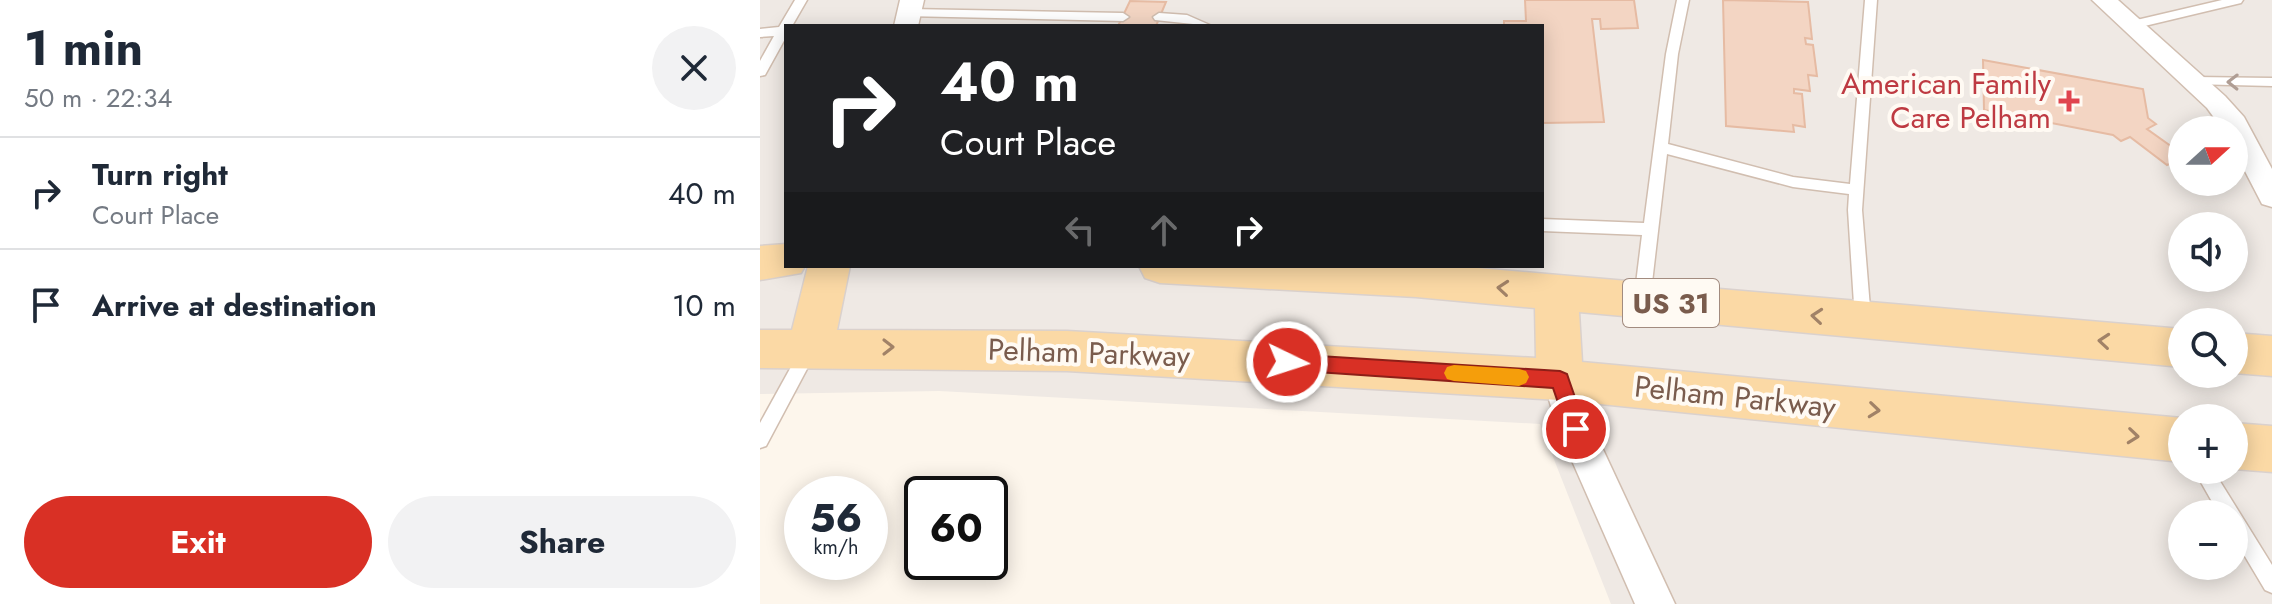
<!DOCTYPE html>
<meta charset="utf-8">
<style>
body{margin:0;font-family:Jost,sans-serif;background:#f2f2f3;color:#1f2937;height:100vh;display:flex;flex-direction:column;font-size:30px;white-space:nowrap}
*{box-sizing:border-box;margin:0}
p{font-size:26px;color:#747a83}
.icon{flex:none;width:44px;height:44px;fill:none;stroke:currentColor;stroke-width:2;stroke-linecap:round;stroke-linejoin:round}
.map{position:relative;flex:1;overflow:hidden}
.panel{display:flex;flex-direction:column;background:#fff;width:760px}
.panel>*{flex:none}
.banner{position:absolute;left:24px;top:24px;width:760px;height:244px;border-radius:0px;box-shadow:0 4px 20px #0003;background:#202124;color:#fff;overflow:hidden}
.needle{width:52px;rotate:69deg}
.tools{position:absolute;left:1408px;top:116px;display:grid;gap:16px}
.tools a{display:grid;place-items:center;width:80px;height:80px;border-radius:50%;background:#fff;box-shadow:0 4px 20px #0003;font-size:40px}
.speed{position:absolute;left:24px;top:476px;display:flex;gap:16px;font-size:40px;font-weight:700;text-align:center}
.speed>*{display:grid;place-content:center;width:104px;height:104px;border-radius:50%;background:#fff;box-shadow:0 4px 20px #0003;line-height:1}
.speed small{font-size:20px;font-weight:400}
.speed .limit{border:4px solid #111;border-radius:12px;background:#fff;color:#111}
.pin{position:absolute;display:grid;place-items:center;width:68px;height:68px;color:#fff;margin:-34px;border:4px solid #fff;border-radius:50%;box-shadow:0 2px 8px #0007}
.me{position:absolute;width:88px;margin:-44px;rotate:94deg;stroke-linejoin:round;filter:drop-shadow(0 0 6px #0008)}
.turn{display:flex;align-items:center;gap:28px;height:168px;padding:0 24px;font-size:36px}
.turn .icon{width:104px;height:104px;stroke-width:2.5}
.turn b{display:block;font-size:56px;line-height:68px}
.lanes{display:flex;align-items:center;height:76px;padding:0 24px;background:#0003;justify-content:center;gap:40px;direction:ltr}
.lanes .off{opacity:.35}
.round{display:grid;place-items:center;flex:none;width:84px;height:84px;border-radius:42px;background:#f2f2f3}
.head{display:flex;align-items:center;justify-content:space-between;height:136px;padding:0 24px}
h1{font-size:48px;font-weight:700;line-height:60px}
.cta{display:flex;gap:16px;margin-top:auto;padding:16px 24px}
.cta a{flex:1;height:92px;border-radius:48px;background:#d93025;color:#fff;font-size:32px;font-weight:700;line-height:92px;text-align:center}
.cta a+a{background:#f2f2f3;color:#1f2937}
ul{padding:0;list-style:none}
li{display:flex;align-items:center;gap:24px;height:112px;padding:0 24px;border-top:2px solid #e0e1e3}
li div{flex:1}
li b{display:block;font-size:30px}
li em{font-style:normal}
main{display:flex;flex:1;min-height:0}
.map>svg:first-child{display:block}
.industrial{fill:#efe9e4;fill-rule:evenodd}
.building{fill:#f3d5c3;stroke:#e6bba3;stroke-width:2}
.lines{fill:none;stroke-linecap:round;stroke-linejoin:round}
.lane-casing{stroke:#d1beb0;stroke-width:3}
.street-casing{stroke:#d1beb0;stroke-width:3}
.primary-casing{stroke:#dad1cd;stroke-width:3}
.lane{fill:#fff;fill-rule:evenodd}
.street{fill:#fff;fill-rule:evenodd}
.primary{fill:#fbd9a5;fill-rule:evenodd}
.oneway{stroke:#af9d94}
.oneway2{stroke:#a18267}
.route{fill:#d93025;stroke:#8d1f18;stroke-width:2}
.slow{fill:#f59e0b}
.health-dot{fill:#e0444e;stroke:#fffaf3;stroke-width:3}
.labels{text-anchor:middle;stroke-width:8;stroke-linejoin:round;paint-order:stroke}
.shield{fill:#fffaf3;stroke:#a28b7f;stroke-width:2}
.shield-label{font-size:28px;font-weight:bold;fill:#7a5c4d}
.health-label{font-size:30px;fill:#be3a42;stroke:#fffaf3;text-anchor:end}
.street-label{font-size:30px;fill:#7a5c4d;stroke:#fffaf3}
</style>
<main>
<section class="panel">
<div class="head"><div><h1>1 min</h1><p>50 m · 22:34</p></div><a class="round"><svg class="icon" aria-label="close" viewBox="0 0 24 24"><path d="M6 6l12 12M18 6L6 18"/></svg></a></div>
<ul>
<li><svg class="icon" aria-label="right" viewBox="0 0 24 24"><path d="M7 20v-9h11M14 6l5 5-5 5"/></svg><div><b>Turn right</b><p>Court Place</p></div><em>40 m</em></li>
<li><svg class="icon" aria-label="arrive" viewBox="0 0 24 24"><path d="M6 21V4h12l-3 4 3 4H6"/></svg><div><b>Arrive at destination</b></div><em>10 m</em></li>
</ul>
<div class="cta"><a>Exit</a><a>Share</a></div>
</section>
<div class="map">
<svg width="1512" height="604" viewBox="0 0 1512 604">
<rect width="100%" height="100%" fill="#fdf6ec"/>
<!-- industrial -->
<path class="industrial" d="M 0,0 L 1512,0 L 1512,604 L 851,604 L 780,424 L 179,391 L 0,394 ZM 26,26 L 782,26 L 782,266 L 26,266 ZM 1422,130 L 1474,130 L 1474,182 L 1422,182 ZM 1422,226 L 1474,226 L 1474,278 L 1422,278 ZM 1422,322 L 1474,322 L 1474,374 L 1422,374 ZM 1422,418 L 1474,418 L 1474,470 L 1422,470 ZM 1422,514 L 1474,514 L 1474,566 L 1422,566 Z"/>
<!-- building -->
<g class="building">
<polygon points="765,0 874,0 878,28 841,29 840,19 832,19 844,122 782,123 782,26 744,26 744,21 766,21"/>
<polygon points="963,0 1048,2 1052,39 1045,38 1046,44 1053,45 1057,76 1048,75 1050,91 1034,89 1034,93 1042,94 1045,127 1033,125 1034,132 966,126"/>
<polygon points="370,1 406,2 396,26 358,26"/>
<polygon points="1223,60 1383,89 1388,118 1396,124 1387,129 1422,154 1422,158 1407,165 1370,137 1361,141 1353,135 1224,110"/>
</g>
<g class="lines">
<defs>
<g id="lane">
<polygon points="35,0 47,0 32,26 26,26 26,37 5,75 0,76 0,61 14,36 0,37 0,29 19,27"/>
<polygon points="917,0 929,0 918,54 908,144 1033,177 1090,184 1105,0 1117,0 1102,210 1111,320 1109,325 1097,325 1095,320 1088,210 1089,194 1033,187 907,154 890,300 888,305 876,305 874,300 882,235 782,231 782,219 884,223 906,54"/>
<polygon points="1462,0 1483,0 1481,3 1372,29 1366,25 1368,22"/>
<polygon points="149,9 363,13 369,17 363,21 145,16 143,13"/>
<polygon points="399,13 427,15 452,26 395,20 393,17"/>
<polygon points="1435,77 1512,78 1512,86 1430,84 1430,78"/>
<polygon points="48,345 54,347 56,352 6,446 0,448 0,423 42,347"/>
<polygon points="1434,470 1453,470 1512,565 1512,593 1505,590 1474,538 1474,514 1459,514"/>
</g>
<g id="street">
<polygon points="140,0 164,0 158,26 134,26"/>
<polygon points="1332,0 1358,0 1465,96 1484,117 1512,169 1512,207 1502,204 1474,150 1474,130 1463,130 1447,108"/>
<polygon points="800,365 812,369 833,428 915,604 875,604 798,429 783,380 788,369"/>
</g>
<g id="primary">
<polygon points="26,244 26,266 45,266 41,273 0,280 0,246"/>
<polygon points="48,266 90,266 77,330 307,331 776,358 775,308 656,297 400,283 385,278 379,266 695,266 1422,329 1422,367 819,312 822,362 1422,418 1422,462 800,400 307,371 0,368 0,330 32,330"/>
<polygon points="1474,333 1512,336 1512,376 1474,373"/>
<polygon points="1474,423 1512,426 1512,472 1474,469"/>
</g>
</defs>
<!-- lane casing -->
<use href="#lane" class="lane-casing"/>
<!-- street casing -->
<use href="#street" class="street-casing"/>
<!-- primary casing -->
<use href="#primary" class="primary-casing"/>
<!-- lane -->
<use href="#lane" class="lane"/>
<!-- street -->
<use href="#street" class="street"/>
<!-- primary -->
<use href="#primary" class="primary"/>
</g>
<!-- one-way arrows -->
<defs><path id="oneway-chevron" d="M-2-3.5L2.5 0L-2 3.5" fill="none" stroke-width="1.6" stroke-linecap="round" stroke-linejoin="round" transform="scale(2)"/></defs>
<use class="oneway" href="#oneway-chevron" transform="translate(1473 82) rotate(-179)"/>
<g class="oneway2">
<use href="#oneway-chevron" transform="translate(743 288) rotate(-175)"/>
<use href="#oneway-chevron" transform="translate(1057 316) rotate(-175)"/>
<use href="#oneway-chevron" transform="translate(1344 341) rotate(-175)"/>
<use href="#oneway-chevron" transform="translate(128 347)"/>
<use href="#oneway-chevron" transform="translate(1114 410) rotate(6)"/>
<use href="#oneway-chevron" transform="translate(1373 436) rotate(6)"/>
</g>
<!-- route -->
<polygon class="route" points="527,354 800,371 807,374 809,380 826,429 824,435 816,438 809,435 793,388 527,370 521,368 518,362 521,356"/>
<!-- slow -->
<polygon class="slow" points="694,365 759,369 766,371 769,377 766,383 759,386 694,381 687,379 684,373 687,367"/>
<!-- markers -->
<path class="health-dot" d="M1305 89h8v8h8v8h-8v8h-8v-8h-8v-8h8z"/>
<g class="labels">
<!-- shield labels -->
<rect class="shield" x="863" y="279" width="96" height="48" rx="6"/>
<g class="shield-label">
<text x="911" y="313">US 31</text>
</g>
<!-- health labels -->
<g class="health-label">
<text x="1291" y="94">American Family<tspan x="1291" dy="34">Care Pelham</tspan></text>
</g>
<!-- street labels -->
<g class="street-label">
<text transform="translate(329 353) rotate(2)" y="10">Pelham Parkway</text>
<text transform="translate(975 397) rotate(6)" y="10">Pelham Parkway</text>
</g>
</g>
</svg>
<div class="tools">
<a><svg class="needle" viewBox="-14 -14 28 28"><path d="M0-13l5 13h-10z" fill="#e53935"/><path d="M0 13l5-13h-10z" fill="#747a83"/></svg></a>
<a><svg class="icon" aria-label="sound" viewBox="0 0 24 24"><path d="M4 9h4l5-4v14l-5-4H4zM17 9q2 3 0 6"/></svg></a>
<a><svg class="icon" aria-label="search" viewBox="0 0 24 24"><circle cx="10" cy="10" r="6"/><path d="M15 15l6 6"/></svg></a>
<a>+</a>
<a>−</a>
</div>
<div class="speed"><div>56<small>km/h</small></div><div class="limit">60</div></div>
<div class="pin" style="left:816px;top:429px;background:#d93025"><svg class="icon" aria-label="arrive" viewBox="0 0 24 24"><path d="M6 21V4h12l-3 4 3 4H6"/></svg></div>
<svg class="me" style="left:527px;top:362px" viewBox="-20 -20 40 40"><circle r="17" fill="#d93025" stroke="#fff" stroke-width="3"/><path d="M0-11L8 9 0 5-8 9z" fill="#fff"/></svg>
<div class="banner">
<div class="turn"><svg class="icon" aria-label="right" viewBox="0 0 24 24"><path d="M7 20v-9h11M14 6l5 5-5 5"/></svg><div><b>40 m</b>Court Place</div></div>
<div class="lanes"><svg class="icon off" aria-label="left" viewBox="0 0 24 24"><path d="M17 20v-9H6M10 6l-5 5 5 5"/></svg><svg class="icon off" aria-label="ahead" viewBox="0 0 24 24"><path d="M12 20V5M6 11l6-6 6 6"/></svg><svg class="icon" aria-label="right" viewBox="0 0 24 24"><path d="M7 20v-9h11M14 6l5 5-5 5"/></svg></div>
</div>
</div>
</main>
